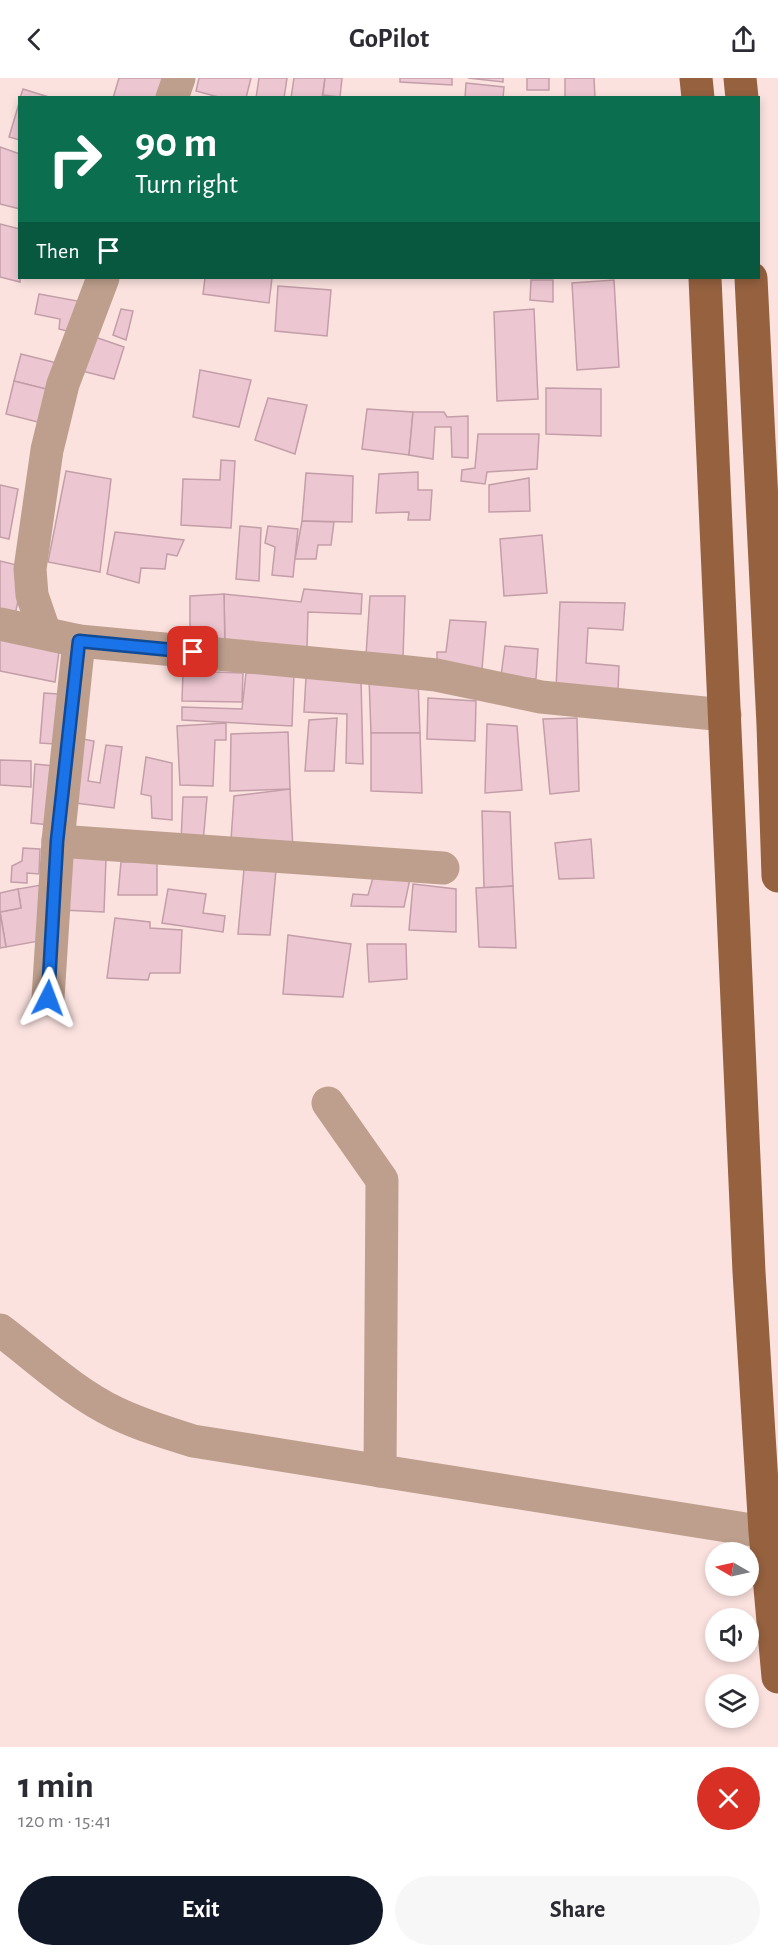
<!DOCTYPE html>
<meta charset="utf-8">
<style>
body{margin:0;font-family:"Alegreya Sans",sans-serif;background:#f7f7f7;color:#2b2b33;height:100vh;display:flex;flex-direction:column;font-size:22px;white-space:nowrap}
*{box-sizing:border-box;margin:0}
p{font-size:20px;color:#7c7c81}
.icon{flex:none;width:33px;height:33px;fill:none;stroke:currentColor;stroke-width:2;stroke-linecap:round;stroke-linejoin:round}
.map{position:relative;height:1669px;overflow:hidden}
.panel{display:flex;flex-direction:column;background:#fff;flex:1}
.panel>*{flex:none}
.hud{position:absolute;left:18px;top:18px;width:742px;height:183px;border-radius:0px;box-shadow:0 3px 9px #0003;background:#0b6e4f;color:#fff;overflow:hidden}
.needle{width:39px;rotate:279deg}
.fabs{position:absolute;left:705px;top:1464px;display:grid;gap:12px}
.fabs a{display:grid;place-items:center;width:54px;height:54px;border-radius:50%;background:#fff;box-shadow:0 3px 9px #0003;font-size:30px}
.pin{position:absolute;display:grid;place-items:center;width:51px;height:51px;color:#fff;margin:-26px;border-radius:12px;box-shadow:0 3px 9px #0006}
.me{position:absolute;width:66px;margin:-33px;rotate:3deg;stroke-linejoin:round;filter:drop-shadow(0 0 4px #0008)}
.turn{display:flex;align-items:center;gap:21px;height:126px;padding:0 18px;font-size:27px}
.turn .icon{width:78px;height:78px;stroke-width:2.5}
.turn b{display:block;font-size:42px;line-height:51px}
.then{display:flex;align-items:center;height:57px;padding:0 18px;background:#0003;gap:12px;font-size:22px}
.round{display:grid;place-items:center;flex:none;width:63px;height:63px;border-radius:32px;background:#f7f7f7}
.head{display:flex;align-items:center;justify-content:space-between;height:102px;padding:0 18px}
h1{font-size:36px;font-weight:700;line-height:45px}
.primary-button{display:flex;gap:12px;margin-top:auto;padding:12px 18px}
.primary-button a{flex:1;height:69px;border-radius:36px;background:#111827;color:#fff;font-size:24px;font-weight:700;line-height:69px;text-align:center}
.primary-button a+a{background:#f7f7f7;color:#2b2b33}
header{display:flex;justify-content:space-between;align-items:center;height:78px;padding:0 18px;background:#fff;font-size:27px;font-weight:700}
.map>svg:first-child{display:block}
.building{fill:#ecc6d0;stroke:#c39ea8;stroke-width:1.5}
.lines{fill:none;stroke-linecap:round;stroke-linejoin:round}
.minor{stroke:#be9f8d;stroke-width:33}
.major{stroke:#95613f;stroke-width:33}
.route-casing{stroke:#114b97;stroke-width:15}
.route{stroke:#1a73e8;stroke-width:10}
</style>
<header><svg class="icon" aria-label="back" viewBox="0 0 24 24"><path d="M15 5l-7 7 7 7"/></svg>GoPilot<svg class="icon" aria-label="share" viewBox="0 0 24 24"><path d="M12 15V3M7 8l5-5 5 5M5 13v7h14v-7"/></svg></header>
<div class="map">
<svg width="778" height="1669" viewBox="0 0 778 1669">
<rect width="100%" height="100%" fill="#fbe2df"/>
<!-- building -->
<g class="building">
<polygon points="119,0 163,0 156,20 113,20"/>
<polygon points="199,0 251,0 246,20 222,20 196,13"/>
<polygon points="259,0 287,0 284,20 256,20"/>
<polygon points="294,0 325,0 322,20 291,20"/>
<polygon points="325,0 342,0 340,19 323,17"/>
<polygon points="400,0 452,0 452,7 400,4"/>
<polygon points="468,0 503,0 503,4"/>
<rect x="527" y="0" width="22" height="12"/>
<polygon points="565,0 594,0 595,20 565,20"/>
<polygon points="466,5 504,9 503,20 465,20"/>
<polygon points="23,11 52,20 20,20"/>
<polygon points="20,22 20,62 9,59"/>
<polygon points="0,69 20,76 20,131 0,126"/>
<polygon points="0,146 20,151 20,204 0,199"/>
<polygon points="205,200 272,200 269,225 203,216"/>
<polygon points="531,202 553,202 553,224 530,222"/>
<polygon points="614,202 619,289 577,292 572,205"/>
<polygon points="278,208 331,212 327,258 275,253"/>
<polygon points="39,216 83,224 75,255 59,251 60,241 35,236"/>
<polygon points="121,231 133,233 126,262 113,257"/>
<polygon points="534,231 538,321 497,323 494,234"/>
<polygon points="95,259 124,269 114,301 82,293"/>
<polygon points="21,276 57,285 50,312 14,303"/>
<polygon points="200,292 251,302 239,349 193,339"/>
<polygon points="14,303 50,312 42,345 6,336"/>
<polygon points="546,310 601,311 601,358 546,356"/>
<polygon points="268,320 307,327 295,376 255,362"/>
<polygon points="367,331 413,334 409,377 362,371"/>
<polygon points="413,334 444,334 447,339 468,338 468,380 452,379 451,349 435,349 433,381 409,377"/>
<polygon points="478,356 539,356 537,391 487,394 485,406 461,403 462,392 475,390"/>
<polygon points="221,382 235,383 231,450 181,447 183,401 220,402"/>
<polygon points="66,393 111,401 100,494 48,484"/>
<polygon points="418,394 418,412 432,412 430,442 408,442 409,434 376,435 379,396"/>
<polygon points="306,395 353,398 352,444 302,443"/>
<polygon points="529,400 530,433 489,434 489,407"/>
<polygon points="0,407 18,411 9,461 0,459"/>
<polygon points="302,443 334,444 331,467 318,467 316,481 295,481"/>
<polygon points="240,448 261,450 259,503 236,501"/>
<polygon points="268,448 298,451 293,499 272,497 275,469 265,465"/>
<polygon points="115,454 184,462 177,478 167,476 165,491 141,490 139,505 107,496"/>
<polygon points="542,457 547,515 504,518 500,461"/>
<polygon points="0,483 25,489 14,542 0,539"/>
<polygon points="304,511 362,516 361,536 308,534 307,570 225,572 224,516 301,524"/>
<polygon points="224,516 225,572 190,568 190,518"/>
<polygon points="370,518 405,518 403,580 366,577"/>
<polygon points="560,524 625,525 623,552 588,550 586,585 619,588 618,614 556,611"/>
<polygon points="450,542 486,544 482,591 437,588 437,574 446,574"/>
<polygon points="0,555 60,566 55,604 0,593"/>
<polygon points="505,568 538,571 536,601 501,598"/>
<polygon points="183,593 243,595 242,624 182,623"/>
<polygon points="246,595 294,595 292,648 182,642 182,629 242,631"/>
<polygon points="306,599 361,601 363,686 346,685 347,636 304,634"/>
<polygon points="369,600 418,600 420,655 371,655"/>
<polygon points="44,615 58,616 55,666 40,665"/>
<polygon points="428,620 476,623 475,663 427,661"/>
<polygon points="337,640 334,693 305,693 309,642"/>
<polygon points="577,640 579,713 550,716 543,641"/>
<polygon points="226,645 226,662 215,662 213,708 180,707 177,648"/>
<polygon points="487,646 517,648 522,712 485,715"/>
<polygon points="288,654 290,711 230,713 231,656"/>
<polygon points="371,655 420,655 422,715 371,713"/>
<polygon points="77,660 94,663 88,703 100,705 106,667 122,669 114,730 68,724"/>
<polygon points="146,679 172,685 172,742 152,740 151,718 141,716"/>
<polygon points="0,682 31,683 31,709 0,707"/>
<polygon points="35,686 54,688 50,747 31,745"/>
<polygon points="290,711 293,772 231,762 234,718"/>
<polygon points="183,719 207,719 203,765 181,764"/>
<polygon points="482,733 510,734 513,808 484,810"/>
<polygon points="591,761 594,800 559,801 555,765"/>
<polygon points="23,770 40,771 39,796 27,795 27,805 11,804 12,788 22,783"/>
<polygon points="64,779 106,780 104,834 62,832"/>
<polygon points="157,783 157,817 118,817 121,784"/>
<polygon points="244,791 276,792 270,857 238,856"/>
<polygon points="374,796 410,801 404,829 351,828 353,816 368,817"/>
<polygon points="413,806 456,811 456,854 409,852"/>
<polygon points="41,807 50,861 6,869 0,834 21,830 18,811"/>
<polygon points="513,808 516,870 479,869 476,810"/>
<polygon points="18,811 21,830 0,834 6,869 0,870 0,815"/>
<polygon points="168,811 206,816 203,835 225,838 223,854 162,845"/>
<polygon points="115,840 150,844 150,850 182,852 180,895 150,895 148,902 107,900"/>
<polygon points="288,857 351,866 343,919 283,916"/>
<polygon points="367,866 406,866 407,901 369,904"/>
</g>
<g class="lines">
<!-- minor -->
<g class="minor">
<polyline points="172,20 179,0"/>
<polyline points="0,546 79,563 398,593 436,597 541,619 725,637"/>
<polyline points="45,555 32,517 30,491 47,372 63,306 103,200"/>
<polyline points="58,763 443,790"/>
<polyline points="48,920 58,763 79,563"/>
<polyline points="328,1025 382,1102 380,1393"/>
<path d="M 0,1252 C 37,1280 74,1315 116,1335 C 141,1347 167,1355 193,1363 L 765,1454"/>
</g>
<!-- major -->
<g class="major">
<polyline points="696,0 698,20"/>
<polyline points="740,0 742,20"/>
<polyline points="705,200 749,1194 765,1454 778,1599"/>
<polyline points="751,200 773,647 778,798"/>
</g>
</g>
<g class="lines">
<defs>
<polyline id="route" points="48,920 57,763 79,563 193,574"/>
</defs>
<!-- route casing -->
<use href="#route" class="route-casing"/>
<!-- route -->
<use href="#route" class="route"/>
</g>
</svg>
<div class="fabs">
<a><svg class="needle" viewBox="-14 -14 28 28"><path d="M0-13l5 13h-10z" fill="#e53935"/><path d="M0 13l5-13h-10z" fill="#7c7c81"/></svg></a>
<a><svg class="icon" aria-label="sound" viewBox="0 0 24 24"><path d="M4 9h4l5-4v14l-5-4H4zM17 9q2 3 0 6"/></svg></a>
<a><svg class="icon" aria-label="layers" viewBox="0 0 24 24"><path d="M12 4l9 5-9 5-9-5zM3 14l9 5 9-5"/></svg></a>
</div>
<div class="pin" style="left:193px;top:574px;background:#d93025"><svg class="icon" aria-label="arrive" viewBox="0 0 24 24"><path d="M6 21V4h12l-3 4 3 4H6"/></svg></div>
<svg class="me" style="left:48px;top:920px" viewBox="-20 -20 40 40"><path d="M0-17L14 15 0 8-14 15z" fill="#1a73e8" stroke="#fff" stroke-width="4"/></svg>
<div class="hud">
<div class="turn"><svg class="icon" aria-label="right" viewBox="0 0 24 24"><path d="M7 20v-9h11M14 6l5 5-5 5"/></svg><div><b>90 m</b>Turn right</div></div>
<div class="then">Then<svg class="icon" aria-label="arrive" viewBox="0 0 24 24"><path d="M6 21V4h12l-3 4 3 4H6"/></svg></div>
</div>
</div>
<section class="panel">
<div class="head"><div><h1>1 min</h1><p>120 m · 15:41</p></div><a class="round" style="background:#d93025;color:#fff"><svg class="icon" aria-label="close" viewBox="0 0 24 24"><path d="M6 6l12 12M18 6L6 18"/></svg></a></div>
<div class="primary-button"><a>Exit</a><a>Share</a></div>
</section>
